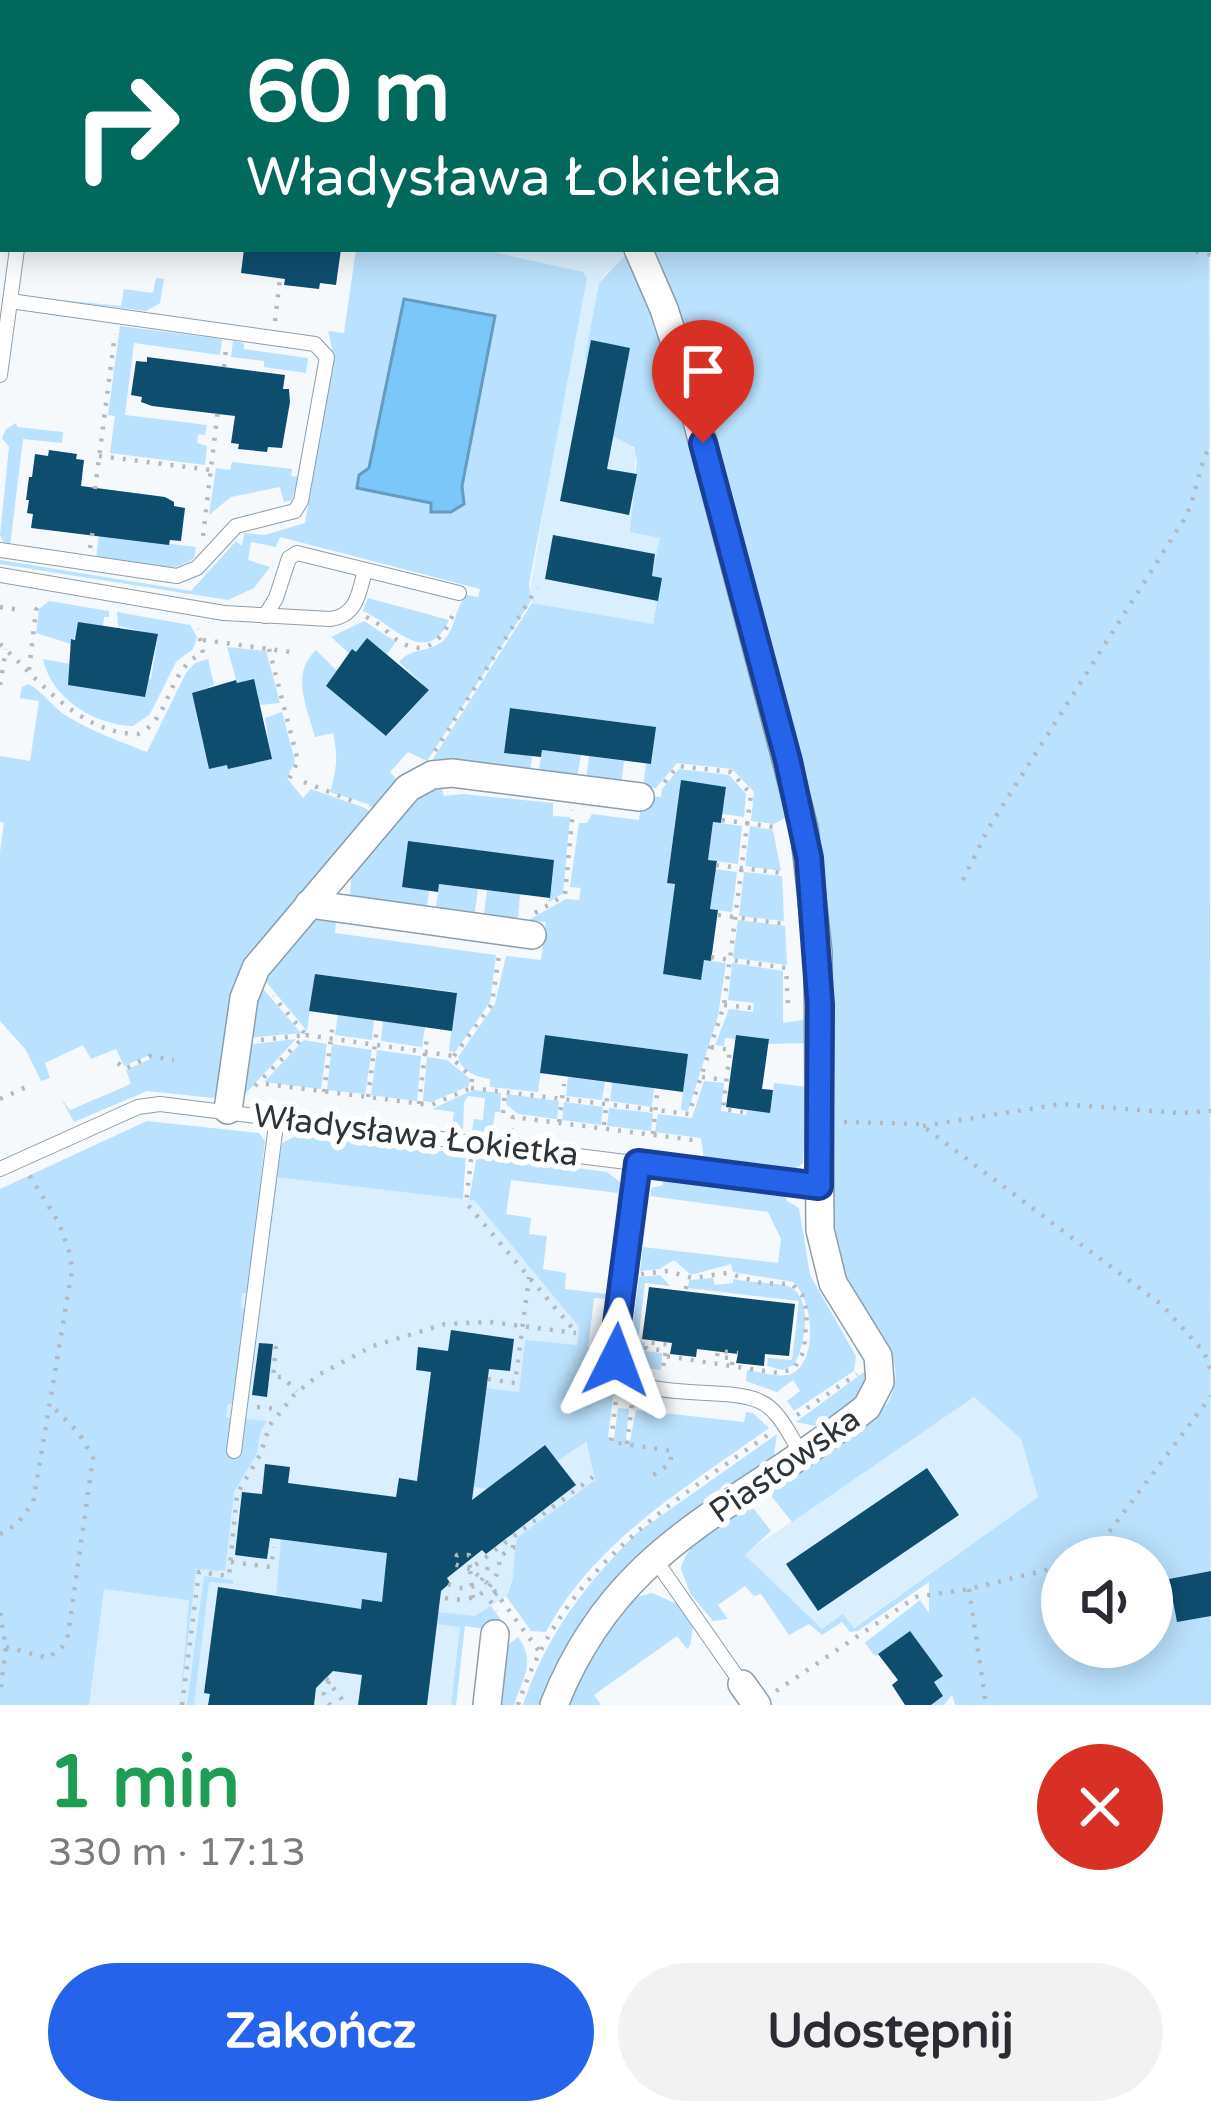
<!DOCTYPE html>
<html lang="pl">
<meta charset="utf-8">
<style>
body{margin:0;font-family:"Varela Round",sans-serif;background:#f2f2f3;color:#2b2b33;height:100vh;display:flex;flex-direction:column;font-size:45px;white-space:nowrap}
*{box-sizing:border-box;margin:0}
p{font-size:39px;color:#7c7c81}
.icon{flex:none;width:66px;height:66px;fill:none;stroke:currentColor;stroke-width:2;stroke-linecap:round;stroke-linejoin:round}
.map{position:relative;height:1705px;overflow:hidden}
.panel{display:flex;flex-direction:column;background:#fff;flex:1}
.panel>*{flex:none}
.hud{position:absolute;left:0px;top:0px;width:1212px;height:252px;box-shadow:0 6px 30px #0003;background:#00695c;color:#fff;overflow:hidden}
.controls{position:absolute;left:1041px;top:1536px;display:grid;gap:24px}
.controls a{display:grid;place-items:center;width:132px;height:132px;border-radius:50%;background:#fff;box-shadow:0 6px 30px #0003;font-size:60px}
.pin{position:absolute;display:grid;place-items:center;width:102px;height:102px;color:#fff;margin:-123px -51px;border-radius:50% 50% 50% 0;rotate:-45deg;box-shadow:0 0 12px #0007}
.pin .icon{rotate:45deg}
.me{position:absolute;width:132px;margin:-66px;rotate:3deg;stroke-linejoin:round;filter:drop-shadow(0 0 9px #0008)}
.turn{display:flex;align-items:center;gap:42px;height:252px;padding:0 48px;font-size:54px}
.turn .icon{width:156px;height:156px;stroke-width:2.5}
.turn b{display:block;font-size:84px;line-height:102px}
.round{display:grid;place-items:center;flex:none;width:126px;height:126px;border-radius:63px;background:#f2f2f3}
.overview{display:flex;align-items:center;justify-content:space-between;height:204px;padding:0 48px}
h1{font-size:72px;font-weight:700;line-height:90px;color:#1e9e55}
.cta{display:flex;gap:24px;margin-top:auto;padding:24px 48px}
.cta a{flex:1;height:138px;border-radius:72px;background:#2563eb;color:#fff;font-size:48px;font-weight:700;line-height:138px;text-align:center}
.cta a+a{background:#f2f2f3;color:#2b2b33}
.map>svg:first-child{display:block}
.built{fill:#daeffe}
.green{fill:#bae1fd;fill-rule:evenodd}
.water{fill:#7cc7fa;stroke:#659bc0;stroke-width:3}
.building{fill:#0f4d6f}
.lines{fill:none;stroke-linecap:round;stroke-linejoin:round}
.lane-casing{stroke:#8c9eab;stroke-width:16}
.street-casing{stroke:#8c9eab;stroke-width:30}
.path{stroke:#b4b9bd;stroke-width:4.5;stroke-dasharray:3 9;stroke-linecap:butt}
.lane{stroke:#fff;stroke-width:14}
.street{stroke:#fff;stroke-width:27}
.route-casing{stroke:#184099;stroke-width:30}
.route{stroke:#2563eb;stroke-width:21}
.labels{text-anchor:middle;stroke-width:12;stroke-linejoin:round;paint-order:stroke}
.street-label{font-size:33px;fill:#2e353a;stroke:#fff}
</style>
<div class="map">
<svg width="1211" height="1705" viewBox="0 0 1211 1705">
<rect width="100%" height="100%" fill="#f5f9fc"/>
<!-- built -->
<g class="built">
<polygon points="70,0 290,0 294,3 67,3"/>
<polygon points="480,249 625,249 627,253 602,278 597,289 630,348 614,436 630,443 636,453 632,515 660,537 662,578 653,625 532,603 529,597 583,272"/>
<polygon points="149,1159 474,1200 579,1327 585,1440 595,1480 518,1537 515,1576 506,1596 460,1627 451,1705 81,1705"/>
<polygon points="974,1397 1021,1439 1038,1497 853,1628 843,1615 822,1630 744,1554"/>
</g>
<!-- green -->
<g class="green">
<polygon points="430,0 730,0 730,3 435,3"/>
<polygon points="1003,0 1211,0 1211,144 1209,3"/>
<path d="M 1209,154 L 1211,1705 L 955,1705 L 952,1695 L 944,1705 L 931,1705 L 943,1696 L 934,1682 L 943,1676 L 910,1632 L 875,1656 L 865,1643 L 853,1652 L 920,1600 L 929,1613 L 929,1582 L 858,1631 L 850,1632 L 842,1622 L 822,1635 L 809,1624 L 789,1635 L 761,1594 L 754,1596 L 745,1586 L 718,1605 L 728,1619 L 713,1621 L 690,1593 L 681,1569 C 686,1543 727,1510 754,1509 L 771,1531 L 745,1555 L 822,1629 L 843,1614 L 854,1628 L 1038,1497 L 1021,1439 L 974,1397 L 792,1522 L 772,1497 L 774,1487 L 887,1404 C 917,1354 860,1317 843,1273 C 825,1228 832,1174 832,1126 C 831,1030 834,934 819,839 L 690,350 L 651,249 L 1209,249 ZM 1062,1557 L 1152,1557 L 1152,1647 L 1062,1647 Z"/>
<path d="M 356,249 L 480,249 L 583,272 L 587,278 L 529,584 L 531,601 L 427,761 L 408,752 L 390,772 L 400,783 L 376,811 L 368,804 L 330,792 C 337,770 338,755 333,733 L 315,737 C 307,707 290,674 316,650 L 338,672 L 327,687 L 387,736 L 429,690 L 399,662 C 412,647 430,653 444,640 C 457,627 454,607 467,595 L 478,597 L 480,589 L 280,537 L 276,547 L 251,542 L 248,560 L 270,567 L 254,588 L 228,600 L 0,564 L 0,560 L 191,591 L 236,541 L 242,546 L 244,533 L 265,535 L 305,523 L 334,358 L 328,331 L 344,333 ZM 404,300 L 461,486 L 464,504 L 431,511 L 432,503 L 357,488 L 369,468 Z"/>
<polygon points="627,253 671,367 789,816 774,824 751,821 754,792 732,769 677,763 656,788 643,787 646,764 652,763 655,727 511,708 504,753 521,755 523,747 533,749 530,774 431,762 532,603 653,624 661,579 652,576 660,538 630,532 637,461 634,447 613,436 621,396 592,340 587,361 585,358 599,283"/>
<polygon points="156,278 164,279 160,303 146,311 41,298 121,306 124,289 153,293"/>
<polygon points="120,326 222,339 220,355 134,343 125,415 207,425 205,435 198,434 197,443 207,446 205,465 110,453 115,416 108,415"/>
<polygon points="233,341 244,343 244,349 308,358 306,373 264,367 264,361 231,357"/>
<polygon points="16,423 17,427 63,432 62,443 23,439 10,546 5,545 0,535 9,447 2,438 6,429"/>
<polygon points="232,462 292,469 291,476 298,477 292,500 284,502 280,487 231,497 209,515 216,468 230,470"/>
<path d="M 99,535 L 196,547 L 194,558 C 168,579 127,563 96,559 Z"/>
<path d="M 368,598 L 449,620 C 427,670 392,623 363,611 Z"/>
<polygon points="49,601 109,611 109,617 104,617 103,626 71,640 71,644 36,633 39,609"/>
<path d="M 117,612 L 190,625 L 197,637 L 193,649 L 176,662 L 150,714 L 133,726 C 94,725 51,698 43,659 L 151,679 L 158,635 L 118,626 Z"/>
<polygon points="364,621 396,642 386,655 367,639 356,652 349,653 331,637"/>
<polygon points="227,647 266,651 280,703 260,705 237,683"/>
<path d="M 208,659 L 214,685 L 192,694 L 209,769 L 227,765 L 229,769 L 271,759 L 265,718 L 282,712 L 295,761 L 287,778 L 303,798 L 311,789 L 365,808 L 373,815 L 257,951 L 218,1095 L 213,1098 L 147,1091 L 74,1122 L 61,1098 L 70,1110 L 131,1084 L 126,1070 L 150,1059 L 150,1055 L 124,1066 L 116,1049 L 91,1059 L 83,1045 L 45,1063 L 50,1078 L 41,1081 L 26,1050 L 0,1021 L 0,852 L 4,823 L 0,822 L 0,756 L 30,761 L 39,701 L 20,698 L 22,687 L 28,684 C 41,689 51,706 65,715 C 90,731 119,741 147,752 L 186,673 L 195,663 Z"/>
<polygon points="542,750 581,755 577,779 538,775"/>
<polygon points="589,756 624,761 621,784 586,780"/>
<path d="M 679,769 L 729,775 L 746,794 L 744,817 L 715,813 L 724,804 L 726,787 L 681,781 L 667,882 L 675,884 L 663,974 L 700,980 L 704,960 L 726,963 L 718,1016 L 688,1111 L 681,1110 L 687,1054 L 546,1035 L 538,1092 L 490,1087 L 490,1079 C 476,1077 462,1072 458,1057 L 495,1004 L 506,956 L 541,960 L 546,922 L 529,920 L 566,899 L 579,900 L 581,888 L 570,887 L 579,823 L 587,823 L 592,814 L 639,820 L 642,796 L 661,797 L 662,789 Z"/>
<polygon points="440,783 444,796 463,794 553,803 553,816 570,817 563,893 549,902 553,860 408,842 402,886 418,889 430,883 427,906 350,895 352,866 411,797"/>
<polygon points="713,822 742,826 738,864 708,860"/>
<polygon points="750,826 773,830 781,871 745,866"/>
<polygon points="707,868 737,872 732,912 710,909 713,890 705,888"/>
<polygon points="744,872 782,876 784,921 739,916"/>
<polygon points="439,884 478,889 475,912 436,907"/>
<polygon points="487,890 520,894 518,918 484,914"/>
<polygon points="312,916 330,916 336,923 335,933 496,955 490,1002 455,1052 449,1051 456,992 315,974 307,1031 262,977"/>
<polygon points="738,920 785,926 787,965 733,958"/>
<polygon points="732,963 783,971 783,1023 808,1019 808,1043 768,1044 768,1039 736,1035 735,1039 725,1038 724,1046 715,1045 729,1009 753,1012 754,1003 728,1000"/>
<polygon points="258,983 301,1033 247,1038"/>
<polygon points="338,1015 374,1020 372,1040 335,1035"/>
<polygon points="383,1021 425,1027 422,1047 381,1041"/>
<polygon points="296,1039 245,1094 246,1045"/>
<polygon points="304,1040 327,1044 321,1089 264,1082"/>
<polygon points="332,1044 372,1050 365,1094 327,1090"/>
<polygon points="377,1050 421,1056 417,1101 371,1095"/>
<polygon points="427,1057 447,1060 469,1078 469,1086 431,1102 423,1101"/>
<polygon points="568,1077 605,1082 602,1100 566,1096"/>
<polygon points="704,1081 724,1083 721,1111 746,1115 747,1110 770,1113 774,1083 807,1087 803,1163 794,1170 783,1171 704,1160 701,1138 655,1132 658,1114 692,1118"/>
<polygon points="612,1082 654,1088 652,1107 610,1101"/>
<polygon points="473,1090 501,1093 500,1112 495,1112 492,1133 472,1131 474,1119 483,1120 485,1098 468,1096 464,1102 463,1130 452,1128 454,1112 432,1109"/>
<polygon points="507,1094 559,1101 557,1119 518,1114 506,1104"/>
<polygon points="564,1102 603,1107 601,1125 562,1120"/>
<polygon points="609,1108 653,1113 651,1131 607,1126"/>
<polygon points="147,1121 259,1133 265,1141 248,1293 242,1293 241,1307 246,1309 234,1404 228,1404 226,1417 232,1419 229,1450 242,1451 246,1419 267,1421 260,1433 257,1453 234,1492 225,1571 196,1569 180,1705 189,1600 104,1589 89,1705 0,1705 0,1189"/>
<polygon points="302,1133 466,1154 463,1199 276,1177 282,1143"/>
<path d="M 477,1155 L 607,1172 L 624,1185 L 623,1206 L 617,1209 L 618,1193 L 511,1180 L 506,1214 L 531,1218 L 529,1234 L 547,1236 L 543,1269 L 566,1273 L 565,1289 L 607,1294 L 609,1278 L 613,1281 L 611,1299 L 594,1298 L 588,1348 L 598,1350 L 600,1368 L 614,1390 L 608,1437 L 614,1438 L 618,1408 L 629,1409 L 626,1439 L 630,1441 L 636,1410 L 744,1422 L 746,1412 L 753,1413 L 769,1428 C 685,1489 596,1539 546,1632 L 531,1631 L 506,1596 C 519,1575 511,1556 518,1537 L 595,1480 L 586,1442 L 557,1461 L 544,1445 L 487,1489 L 473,1486 L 487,1388 L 519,1392 L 525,1340 L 577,1345 L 579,1327 L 474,1200 L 469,1200 Z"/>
<path d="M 663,1179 L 785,1195 L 787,1201 L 799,1208 L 810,1275 L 856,1356 L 854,1371 L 794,1411 L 787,1401 L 800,1391 L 793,1380 L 777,1392 L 746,1381 L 747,1370 C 761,1372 783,1380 795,1372 C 818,1355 813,1300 793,1282 L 733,1272 L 731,1264 L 691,1275 L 674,1260 L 660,1269 L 640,1271 L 643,1247 L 778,1263 L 781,1239 L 768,1212 L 650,1196 L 652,1188 L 663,1185 Z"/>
<polygon points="660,1275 670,1286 645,1283 638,1341 645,1343 644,1351 662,1353 661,1370 636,1367 629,1357 639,1277"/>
<path d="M 713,1278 L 715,1285 L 733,1283 L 733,1279 C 750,1283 767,1282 783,1285 C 816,1290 805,1346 794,1365 L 782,1370 L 767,1366 L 768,1358 L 792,1360 L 799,1301 L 688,1288 L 689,1280 Z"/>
<path d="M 868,1369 C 865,1399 840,1410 816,1426 L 796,1422 Z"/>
<path d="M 777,1434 L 774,1455 C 677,1524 579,1586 541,1705 L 523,1705 C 546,1635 586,1583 638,1532 Z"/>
<polygon points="281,1540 388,1552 382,1602 362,1600 354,1661 285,1596 276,1595"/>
<polygon points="204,1576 233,1580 233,1584 209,1582 194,1705 187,1705"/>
<polygon points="652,1593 677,1604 693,1627 690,1646 687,1649 677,1636 594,1695 601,1705 567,1705 585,1663 633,1598"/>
<polygon points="491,1606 510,1633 465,1626 456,1705 451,1705 460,1627 437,1624 438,1612 475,1616"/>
<path d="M 518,1637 C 536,1661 523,1679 514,1705 L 494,1705 L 500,1652 Z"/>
</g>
<!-- water -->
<polygon class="water" points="404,299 495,316 462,486 464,504 451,512 431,512 431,503 357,488 359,475 369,468"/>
<!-- building -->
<g class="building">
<polygon points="244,249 341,249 336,285 320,283 319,289 284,285 285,279 241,273"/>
<polygon points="591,340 630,348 607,469 637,474 629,515 560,501"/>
<polygon points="147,357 285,375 283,389 289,389 290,402 282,448 268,447 267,452 238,449 239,444 231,443 235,416 152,406 141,402 142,397 131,395 136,361 147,362"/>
<polygon points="49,450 77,454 76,459 84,460 81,486 165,497 174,502 174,506 185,508 181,541 170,540 169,545 31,528 33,514 27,513 29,500 26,500 29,477 32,477 35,454 48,456"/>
<polygon points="553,535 655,554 652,576 662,578 658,601 545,579"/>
<polygon points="78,622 158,634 145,697 68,685 71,639 75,640"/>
<polygon points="367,638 429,690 386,736 326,686 352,649 356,652"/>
<polygon points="254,679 272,759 228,769 227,765 209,769 192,693 236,680 237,683"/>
<polygon points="510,708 656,727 651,764 542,750 541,757 504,753"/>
<polygon points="681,780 726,787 721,823 713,822 708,860 717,861 710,909 718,910 711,961 704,960 701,980 663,974 675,884 667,883"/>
<polygon points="408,841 554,860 550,898 439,884 438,892 402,887"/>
<polygon points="315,974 457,993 452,1031 309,1011"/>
<polygon points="545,1035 688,1054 683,1092 540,1073"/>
<polygon points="736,1035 769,1039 762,1089 773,1090 770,1113 726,1107"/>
<polygon points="649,1287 795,1304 789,1356 765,1354 764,1366 736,1363 738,1354 697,1349 696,1357 670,1354 672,1343 642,1339"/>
<polygon points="451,1330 514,1339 510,1371 489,1369 472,1500 545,1445 576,1485 486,1554 482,1550 447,1578 450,1583 441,1591 427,1705 358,1705 362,1675 333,1671 316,1688 314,1705 208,1705 210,1694 204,1693 218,1587 361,1609 362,1599 382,1602 387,1553 270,1538 267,1559 235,1555 242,1492 262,1494 265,1464 290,1467 288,1483 396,1497 399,1478 417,1481 431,1372 416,1370 418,1347 448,1351"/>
<polygon points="259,1343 273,1344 267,1397 252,1395"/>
<polygon points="927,1468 959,1515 818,1611 786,1564"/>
<polygon points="1211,1571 1211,1616 1177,1622 1169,1579"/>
<polygon points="910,1631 943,1676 934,1682 943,1696 931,1705 905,1705 892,1685 898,1680 878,1654"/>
</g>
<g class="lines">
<defs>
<g id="lane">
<polyline points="0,12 3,13"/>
<polyline points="0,375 17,249"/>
<polyline points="0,550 177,576 197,568 236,526 295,511 301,501 327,357 315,344 10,301"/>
<path d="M 0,575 L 224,613 L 330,619 C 357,616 359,593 365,570"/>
<polyline points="265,616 276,598 289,558 297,553 459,593"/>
<path d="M 638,1163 L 615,1339 L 620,1370 C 647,1403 722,1385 759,1401 C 779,1409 790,1436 801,1453"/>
<polyline points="0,1169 138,1107 160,1104 819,1186"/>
<polyline points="234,1451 277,1117"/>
<polyline points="654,1558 742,1684"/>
</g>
<g id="street">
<polyline points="401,0 407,3"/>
<polyline points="309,904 532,935"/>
<polyline points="228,1110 244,998 256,968 408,788 432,775 452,773 640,797"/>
<polyline points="742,1684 757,1705"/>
<polyline points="487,1705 495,1634"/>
<path d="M 554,1705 C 618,1541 741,1508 867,1407 L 880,1382 L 878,1356 L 833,1283 L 820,1230 L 818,952 L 804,828 L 684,371 L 664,309 L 638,249"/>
</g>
</defs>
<!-- lane casing -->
<use href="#lane" class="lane-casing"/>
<!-- street casing -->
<use href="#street" class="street-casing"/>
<!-- path -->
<g class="path">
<polyline points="679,0 681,3"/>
<polyline points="1209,208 1211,235"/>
<polyline points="1184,249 1211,255"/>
<polyline points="275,321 280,278"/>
<polyline points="224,367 226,349"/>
<polyline points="99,456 211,470"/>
<polyline points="95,489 115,334"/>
<polyline points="203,536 218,409"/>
<polyline points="90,548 93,530"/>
<polyline points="0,607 20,610"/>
<path d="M 366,617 C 382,623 391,639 406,645 C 433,657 449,628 455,608"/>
<polyline points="203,640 298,653"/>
<path d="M 0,644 C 39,680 80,734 138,734 C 172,719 166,669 203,653 L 198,629"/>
<polyline points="269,649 298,761 288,781"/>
<polyline points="29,670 36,610 42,601"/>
<polyline points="0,685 6,649"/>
<polyline points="435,751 537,588"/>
<polyline points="304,782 360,804"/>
<polyline points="722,820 774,827"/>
<polyline points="716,865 782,873"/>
<path d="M 963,880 L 989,827 L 1185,518 C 1197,494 1198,467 1211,444"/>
<polyline points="535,913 565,895 573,810"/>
<polyline points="718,915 786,924"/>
<polyline points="711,957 786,968 788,1006"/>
<polyline points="724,1005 753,1008"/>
<polyline points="261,1040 306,1035 273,996"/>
<polyline points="711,1047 730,1050 723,1109 743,1112"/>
<polyline points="454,1056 492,1004 499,954"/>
<polyline points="118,1063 125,1069 150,1056 174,1060"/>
<polyline points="702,1077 726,1080"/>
<polyline points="255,1086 306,1035 454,1056 454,1060 472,1078 471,1088 431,1105 258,1083"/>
<polyline points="471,1088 689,1114 724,1005 751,794 731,772 678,766 662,785"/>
<polyline points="324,1092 333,1023"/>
<polyline points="368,1097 377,1028"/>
<polyline points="0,1099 31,1085"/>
<polyline points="419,1104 427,1036"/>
<polyline points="503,1113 505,1092"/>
<polyline points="559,1122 564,1084"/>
<polyline points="844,1122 920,1124 1162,1305 1204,1352 1211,1371"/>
<polyline points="604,1125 608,1089"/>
<polyline points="923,1126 1061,1104 1179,1113 1211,1111"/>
<polyline points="511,1131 513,1117 701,1141"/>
<polyline points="653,1134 657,1095"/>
<polyline points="471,1159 466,1203 574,1330"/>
<polyline points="641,1274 668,1271 692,1278 727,1273 761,1283 792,1284 802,1295 807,1312 804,1351 794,1369 778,1373 665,1356 662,1373"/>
<polyline points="686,1289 687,1277"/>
<polyline points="276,1346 273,1377 282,1377 297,1391"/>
<polyline points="665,1356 666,1351 646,1348 647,1342 672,1345"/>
<polyline points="732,1365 733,1358 717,1357 718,1351 738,1353"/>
<polyline points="488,1379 515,1383 529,1277"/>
<polyline points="617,1390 611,1442 672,1451 670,1464 652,1476"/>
<polyline points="257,1407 281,1409"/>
<polyline points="797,1415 857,1374"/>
<polyline points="627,1444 633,1396"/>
<polyline points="0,1534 17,1524 33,1503 72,1270 70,1254 59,1223 28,1173"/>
<polyline points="1084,1557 1109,1532 1211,1396"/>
<polyline points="231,1562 271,1567 274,1547"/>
<polyline points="470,1569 454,1564 457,1555 469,1555 470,1569 491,1586 539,1651"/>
<path d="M 448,1584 C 470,1595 487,1583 489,1560"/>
<polyline points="969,1589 986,1705"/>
<polyline points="497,1593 489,1599 497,1611"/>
<path d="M 445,1598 C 476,1605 499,1588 500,1556 L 513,1548 L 514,1536"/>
<polyline points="473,1598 470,1569 593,1477"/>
<polyline points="0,1613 6,1647 0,1695"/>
<polyline points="6,1647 48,1658 62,1647 68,1635 93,1458 79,1433 51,1405"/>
<polyline points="326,1678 346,1705"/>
<polyline points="329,1681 324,1694 330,1705"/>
<polyline points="776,1691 916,1597 969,1589 1062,1566"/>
<polyline points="182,1705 199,1572 229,1576 237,1494 260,1455 270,1425 294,1395 320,1374 373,1346 445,1324 490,1322 576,1333"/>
<path d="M 518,1705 C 561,1573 660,1510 768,1435"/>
</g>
<!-- lane -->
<use href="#lane" class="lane"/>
<!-- street -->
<use href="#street" class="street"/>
</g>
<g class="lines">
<defs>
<polyline id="route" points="616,1360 615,1339 638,1163 819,1186 820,1005 809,858 788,761 703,443"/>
</defs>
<!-- route casing -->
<use href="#route" class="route-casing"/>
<!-- route -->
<use href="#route" class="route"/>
</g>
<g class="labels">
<!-- street labels -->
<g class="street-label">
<text transform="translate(416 1134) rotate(7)" y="12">Władysława Łokietka</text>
<text transform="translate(784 1464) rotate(-35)" y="12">Piastowska</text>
</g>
</g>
</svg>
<div class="controls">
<a><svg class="icon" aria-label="sound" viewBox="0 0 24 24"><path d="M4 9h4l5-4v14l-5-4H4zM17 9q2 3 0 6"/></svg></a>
</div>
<div class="pin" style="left:703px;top:443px;background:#d93025"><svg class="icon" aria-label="arrive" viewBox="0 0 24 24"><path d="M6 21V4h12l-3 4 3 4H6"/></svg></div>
<svg class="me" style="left:616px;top:1360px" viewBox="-20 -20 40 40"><path d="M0-17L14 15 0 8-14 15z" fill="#2563eb" stroke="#fff" stroke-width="4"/></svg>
<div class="hud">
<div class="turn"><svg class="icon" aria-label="right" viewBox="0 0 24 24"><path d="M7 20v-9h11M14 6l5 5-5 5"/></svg><div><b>60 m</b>Władysława Łokietka</div></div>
</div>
</div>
<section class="panel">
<div class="overview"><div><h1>1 min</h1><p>330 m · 17:13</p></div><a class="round" style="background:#d93025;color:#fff"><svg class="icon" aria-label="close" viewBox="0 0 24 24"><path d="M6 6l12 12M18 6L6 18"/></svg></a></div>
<div class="cta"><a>Zakończ</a><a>Udostępnij</a></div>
</section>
